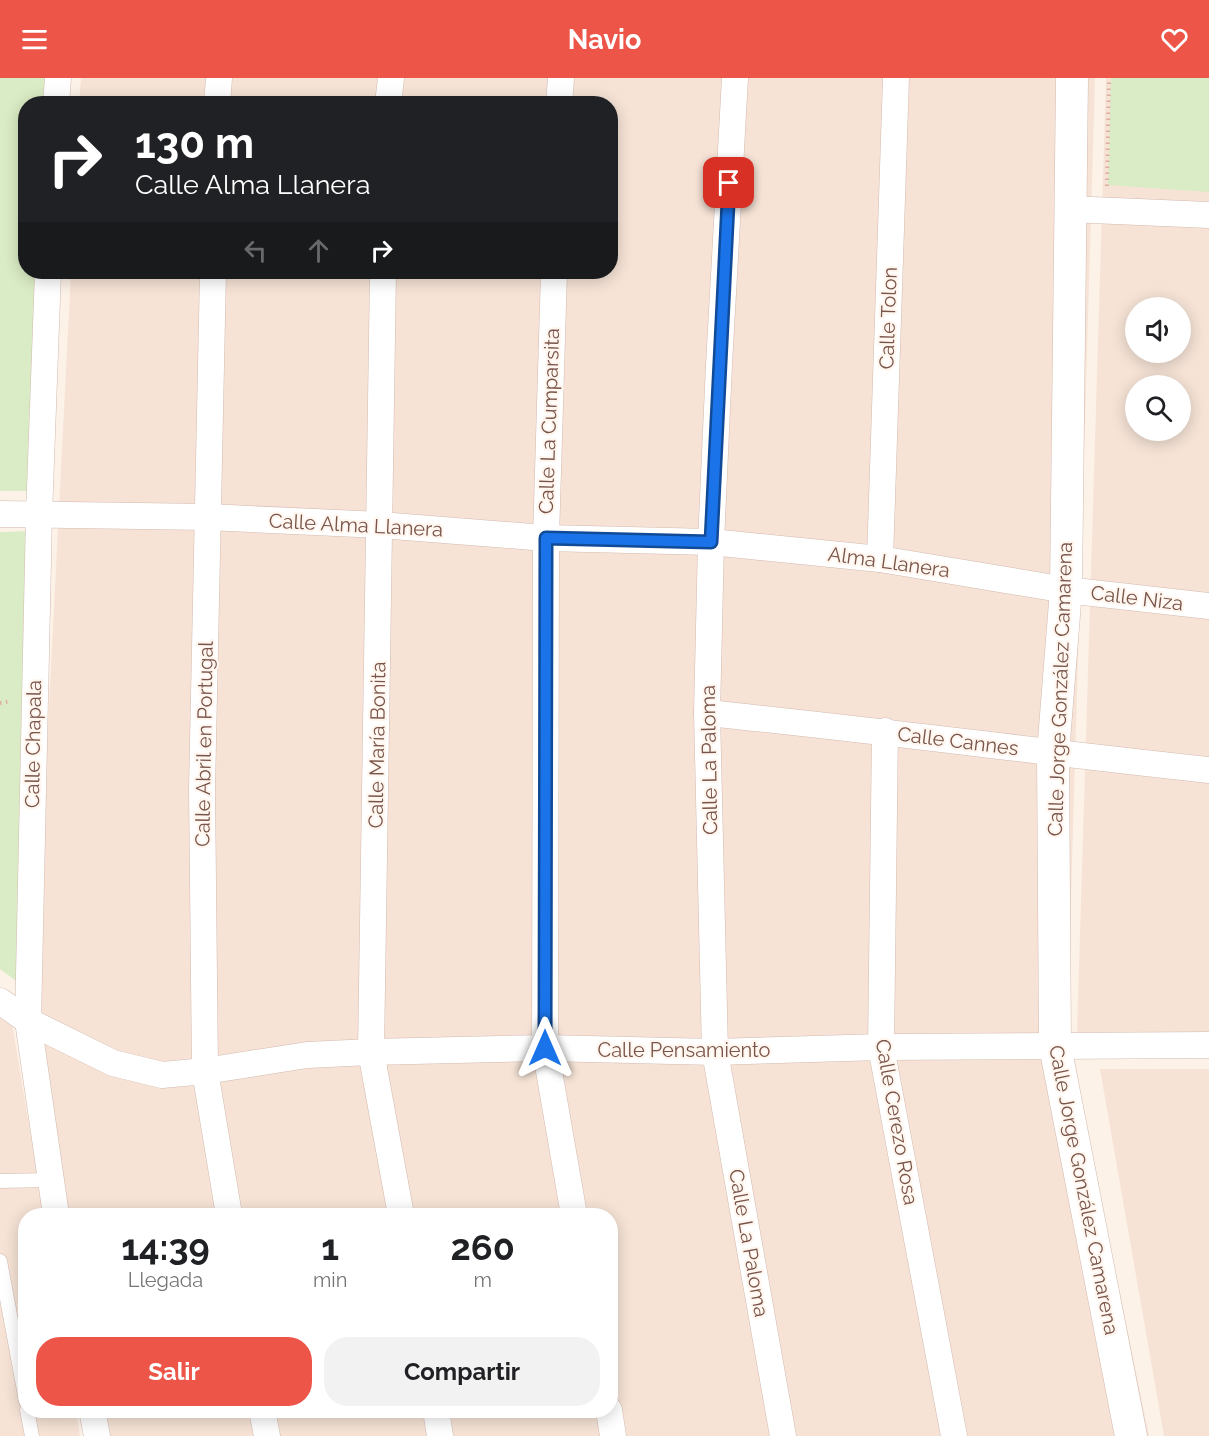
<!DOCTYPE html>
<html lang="es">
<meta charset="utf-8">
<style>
body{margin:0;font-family:Raleway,sans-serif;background:#f2f2f2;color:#202124;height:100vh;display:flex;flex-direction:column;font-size:22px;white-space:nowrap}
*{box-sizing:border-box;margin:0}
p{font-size:20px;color:#757577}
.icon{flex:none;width:33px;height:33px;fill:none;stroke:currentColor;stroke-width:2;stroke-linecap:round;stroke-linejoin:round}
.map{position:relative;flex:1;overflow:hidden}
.panel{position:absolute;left:18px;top:1130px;width:600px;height:210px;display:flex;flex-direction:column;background:#fff;border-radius:24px;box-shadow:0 3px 15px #0003}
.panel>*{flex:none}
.guide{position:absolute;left:18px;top:18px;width:600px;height:183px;border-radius:24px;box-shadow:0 3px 15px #0003;background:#202124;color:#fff;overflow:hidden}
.tools{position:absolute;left:1125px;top:219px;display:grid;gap:12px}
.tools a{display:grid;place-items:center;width:66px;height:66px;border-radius:50%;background:#fff;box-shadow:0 3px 15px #0003;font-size:30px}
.pin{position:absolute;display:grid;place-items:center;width:51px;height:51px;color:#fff;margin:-26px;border-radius:12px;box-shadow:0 3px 9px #0006}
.me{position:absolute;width:66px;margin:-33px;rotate:0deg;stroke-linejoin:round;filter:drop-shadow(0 0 4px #0008)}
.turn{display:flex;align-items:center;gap:21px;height:126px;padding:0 18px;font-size:27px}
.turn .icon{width:78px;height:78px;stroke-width:2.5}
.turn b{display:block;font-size:42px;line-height:51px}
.lanes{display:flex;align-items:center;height:57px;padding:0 18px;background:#0003;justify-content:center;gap:30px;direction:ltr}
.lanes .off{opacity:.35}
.eta{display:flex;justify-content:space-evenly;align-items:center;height:102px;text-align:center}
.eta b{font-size:36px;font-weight:700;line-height:42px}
.primary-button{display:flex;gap:12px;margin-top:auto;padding:12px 18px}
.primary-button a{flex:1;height:69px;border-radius:24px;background:#ec5548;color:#fff;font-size:24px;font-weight:700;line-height:69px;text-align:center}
.primary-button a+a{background:#f2f2f2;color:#202124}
header{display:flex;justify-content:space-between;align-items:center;height:78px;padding:0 18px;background:#ec5548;color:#fff;font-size:27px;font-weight:700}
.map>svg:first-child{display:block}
.residential{fill:#f6e3d6;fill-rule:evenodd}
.green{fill:#daecc5}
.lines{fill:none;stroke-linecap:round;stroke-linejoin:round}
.service-casing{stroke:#d3baaf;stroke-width:15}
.minor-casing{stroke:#d3baaf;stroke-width:27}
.tertiary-casing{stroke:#d3baaf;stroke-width:33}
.path{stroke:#daafa0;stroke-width:4;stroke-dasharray:1.5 4.5;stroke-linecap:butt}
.service{stroke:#fff;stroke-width:14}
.minor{stroke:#fff;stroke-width:26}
.tertiary{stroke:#fff;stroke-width:32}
.route-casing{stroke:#114b97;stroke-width:15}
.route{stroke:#1a73e8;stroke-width:10}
.labels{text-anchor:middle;stroke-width:4.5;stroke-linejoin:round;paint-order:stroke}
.street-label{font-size:20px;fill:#79544a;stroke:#fff7ef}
</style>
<header><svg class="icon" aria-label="menu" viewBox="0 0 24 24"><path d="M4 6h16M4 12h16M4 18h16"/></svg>Navio<svg class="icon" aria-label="heart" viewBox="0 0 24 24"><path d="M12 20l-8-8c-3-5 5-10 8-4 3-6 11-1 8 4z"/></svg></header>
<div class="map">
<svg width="1209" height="1358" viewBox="0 0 1209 1358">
<rect width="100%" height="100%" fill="#fdf2e8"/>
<!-- residential -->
<g class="residential">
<polygon points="81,0 1095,0 1067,955 1149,1358 105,1358 101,1332 610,1332 610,1137 67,1137 33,944 71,194 610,194 610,26 79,25"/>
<path d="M 1106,0 L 1209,0 L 1209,955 L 1077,955 ZM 1136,230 L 1180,230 L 1180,274 L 1136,274 ZM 1136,308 L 1180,308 L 1180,352 L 1136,352 Z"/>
<polygon points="0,939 12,945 44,1137 26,1137 26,1332 76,1332 80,1358 0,1358"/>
<polygon points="1100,991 1209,991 1209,1358 1164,1358"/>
</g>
<!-- green -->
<g class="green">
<polygon points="0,0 54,0 53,25 26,26 26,194 44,194 33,413 0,413"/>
<polygon points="1111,0 1209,0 1209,114 1108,107"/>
<polygon points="31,453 23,908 0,891 0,454"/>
</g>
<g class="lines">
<defs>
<g id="service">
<polyline points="0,1103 50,1102"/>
<polyline points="0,1183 26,1323"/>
<polyline points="27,1332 32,1358"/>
</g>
<g id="minor">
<polyline points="735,0 719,287 711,464 707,635 715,974 783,1358"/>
<polyline points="56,26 58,0"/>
<polyline points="217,26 219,0"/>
<polyline points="388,26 391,0"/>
<polyline points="559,26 561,0"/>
<polyline points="1069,131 1209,137"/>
<polyline points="48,194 39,437 28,943 56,1137"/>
<polyline points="213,194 202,711 205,993 229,1137"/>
<polyline points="383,194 371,974 401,1137"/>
<polyline points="554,194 546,460 545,970 574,1137"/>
<polyline points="0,436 208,439 380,447 546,460 711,464 880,481 1066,512 1209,528"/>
<polyline points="880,481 896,0"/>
<path d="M 707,635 C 875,652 1041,674 1209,692"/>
<polyline points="885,653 881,969 954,1358"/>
<polyline points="0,923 28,943 113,985 162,997 205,993 307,977 371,974 545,970 715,974 881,969 1209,967"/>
<polyline points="92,1332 97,1358"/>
<polyline points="262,1332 267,1358"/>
<polyline points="436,1332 440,1358"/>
<polyline points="609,1332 613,1358"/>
</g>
<polyline id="tertiary" points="1072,0 1066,512 1053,675 1055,968 1131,1358"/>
</defs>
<!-- service casing -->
<use href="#service" class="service-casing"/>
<!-- minor casing -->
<use href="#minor" class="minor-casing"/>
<!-- tertiary casing -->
<use href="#tertiary" class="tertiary-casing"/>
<!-- path -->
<g class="path">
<polyline points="1107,108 1109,0"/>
<polyline points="0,625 11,623"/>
</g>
<!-- service -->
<use href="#service" class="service"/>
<!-- minor -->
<use href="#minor" class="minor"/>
<!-- tertiary -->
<use href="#tertiary" class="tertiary"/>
</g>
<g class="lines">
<defs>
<polyline id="route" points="545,970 546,460 711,464 729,105"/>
</defs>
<!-- route casing -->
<use href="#route" class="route-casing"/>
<!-- route -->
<use href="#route" class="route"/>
</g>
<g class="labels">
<!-- street labels -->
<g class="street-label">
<text transform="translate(888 240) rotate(-88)" y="7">Calle Tolon</text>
<text transform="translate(549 343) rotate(-88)" y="7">Calle La Cumparsita</text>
<text transform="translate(356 447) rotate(3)" y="7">Calle Alma Llanera</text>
<text transform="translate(889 484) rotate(8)" y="7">Alma Llanera</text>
<text transform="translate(1137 520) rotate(7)" y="7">Calle Niza</text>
<text transform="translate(1060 611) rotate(-88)" y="7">Calle Jorge González Camarena</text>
<text transform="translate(958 663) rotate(7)" y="7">Calle Cannes</text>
<text transform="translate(33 666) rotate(-89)" y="7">Calle Chapala</text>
<text transform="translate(204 666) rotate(-89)" y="7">Calle Abril en Portugal</text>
<text transform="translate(377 667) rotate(-89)" y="7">Calle María Bonita</text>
<text transform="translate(709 682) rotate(-91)" y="7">Calle La Paloma</text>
<text x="684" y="979">Calle Pensamiento</text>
<text transform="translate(897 1044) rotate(80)" y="7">Calle Cerezo Rosa</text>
<text transform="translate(1084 1112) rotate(79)" y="7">Calle Jorge González Camarena</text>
<text transform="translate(749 1165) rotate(80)" y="7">Calle La Paloma</text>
</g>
</g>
</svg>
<div class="tools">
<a><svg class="icon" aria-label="sound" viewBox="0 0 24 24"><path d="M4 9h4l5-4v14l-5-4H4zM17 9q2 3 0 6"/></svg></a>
<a><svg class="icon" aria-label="search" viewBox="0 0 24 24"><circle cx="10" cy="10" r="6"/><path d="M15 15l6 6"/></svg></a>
</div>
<div class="pin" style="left:729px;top:105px;background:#d93025"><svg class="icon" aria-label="arrive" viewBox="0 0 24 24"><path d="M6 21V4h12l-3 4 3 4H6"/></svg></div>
<svg class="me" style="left:545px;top:970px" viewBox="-20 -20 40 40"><path d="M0-17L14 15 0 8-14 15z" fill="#1a73e8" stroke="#fff" stroke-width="4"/></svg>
<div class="guide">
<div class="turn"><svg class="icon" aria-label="right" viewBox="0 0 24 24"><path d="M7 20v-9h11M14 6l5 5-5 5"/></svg><div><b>130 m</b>Calle Alma Llanera</div></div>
<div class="lanes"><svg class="icon off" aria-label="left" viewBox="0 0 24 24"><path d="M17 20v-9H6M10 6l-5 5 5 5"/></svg><svg class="icon off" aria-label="ahead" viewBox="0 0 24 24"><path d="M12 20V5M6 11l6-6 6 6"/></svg><svg class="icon" aria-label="right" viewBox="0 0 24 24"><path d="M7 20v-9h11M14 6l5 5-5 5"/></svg></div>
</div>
<section class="panel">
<div class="eta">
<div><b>14:39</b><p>Llegada</p></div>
<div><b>1</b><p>min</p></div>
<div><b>260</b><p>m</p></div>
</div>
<div class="primary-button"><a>Salir</a><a>Compartir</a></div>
</section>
</div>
